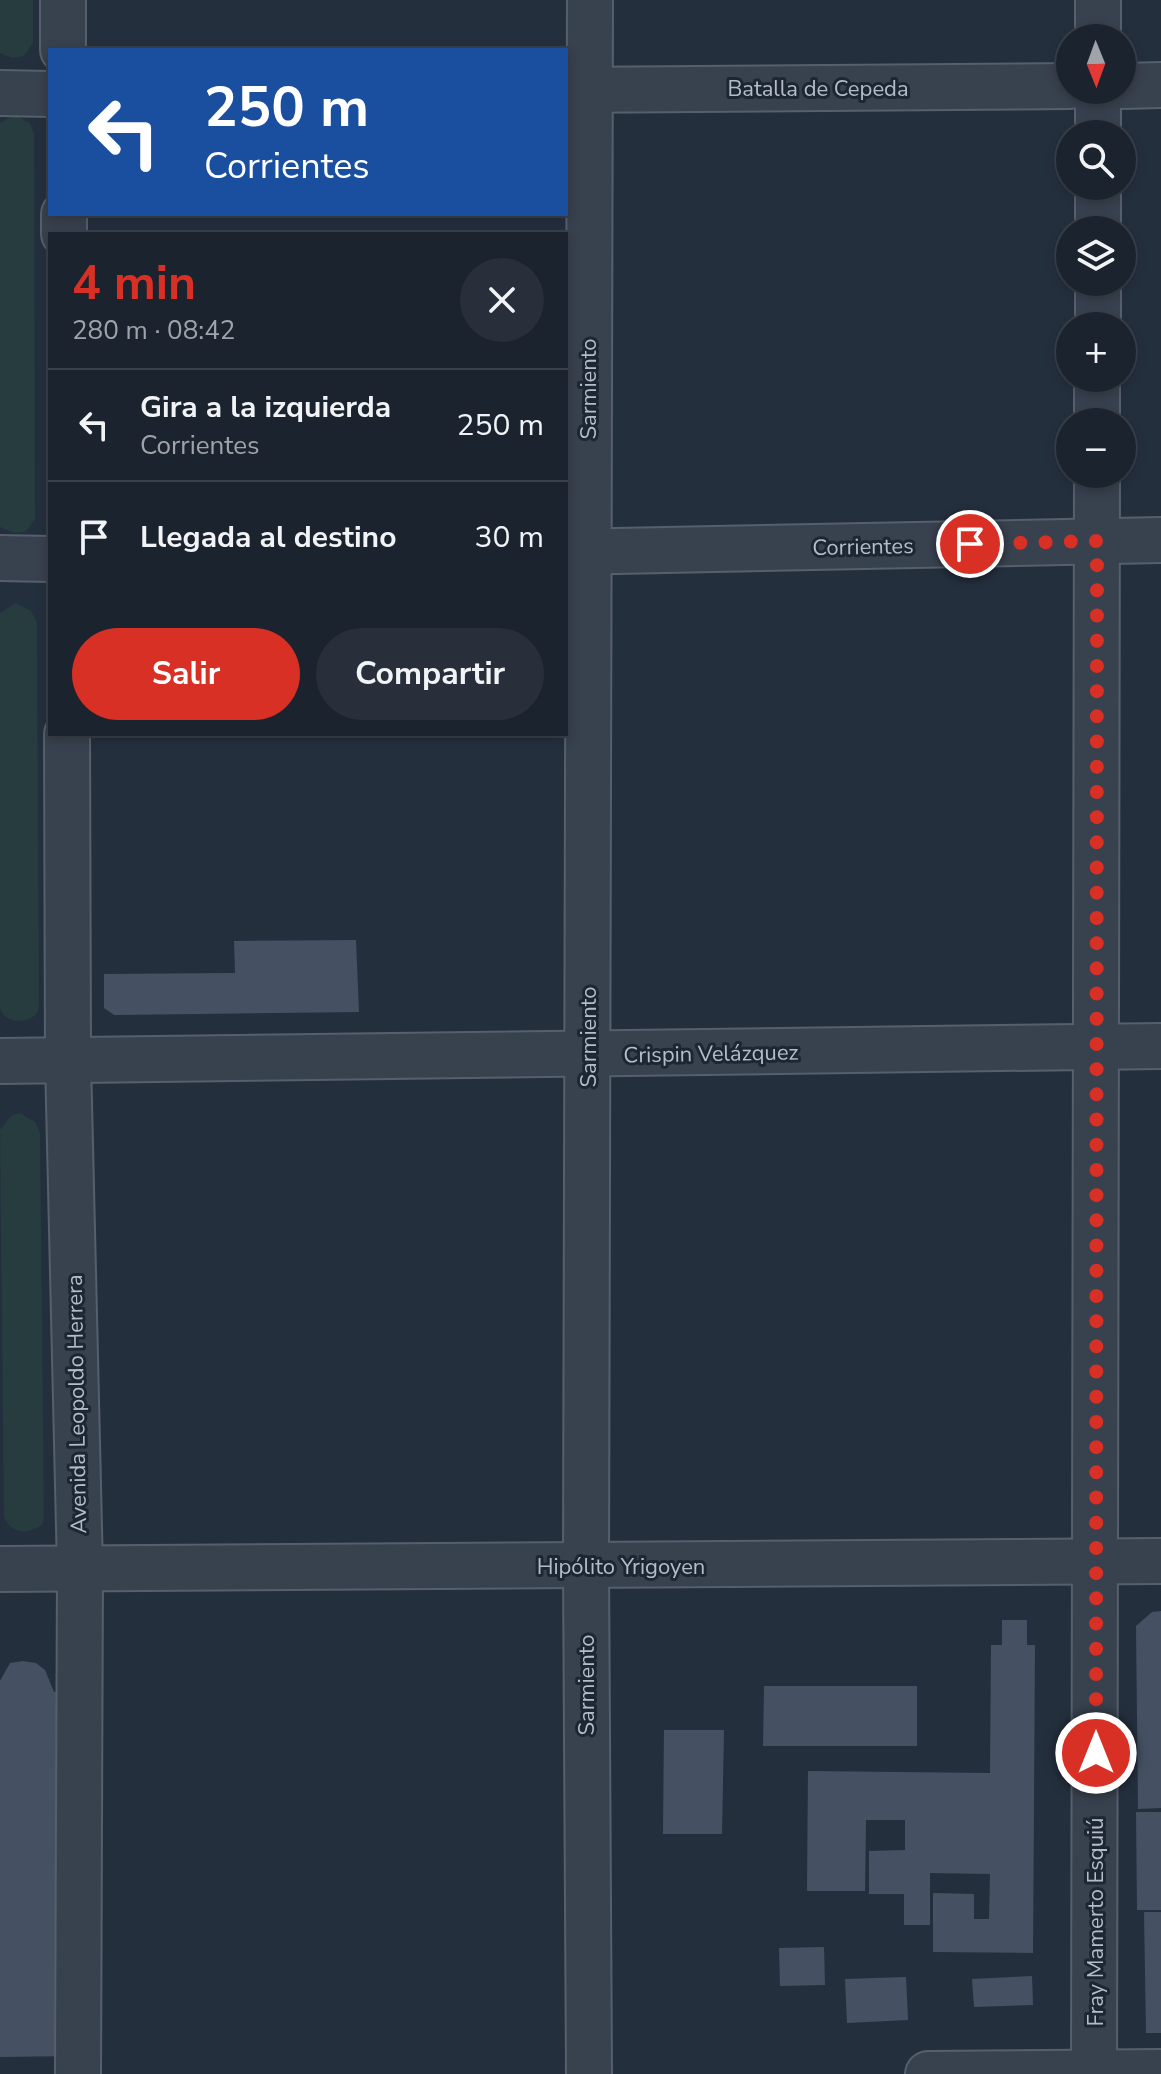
<!DOCTYPE html>
<html lang="es">
<meta charset="utf-8">
<style>
body{margin:0;font-family:"Nunito Sans",sans-serif;background:#282f3a;color:#f1f3f6;height:100vh;display:flex;flex-direction:column;font-size:30px;white-space:nowrap}
*{box-sizing:border-box;margin:0}
p{font-size:26px;color:#a0a4aa}
.icon{flex:none;width:44px;height:44px;fill:none;stroke:currentColor;stroke-width:2;stroke-linecap:round;stroke-linejoin:round}
.map{position:relative;flex:1;overflow:hidden}
.drawer{position:absolute;left:48px;top:232px;width:520px;height:504px;display:flex;flex-direction:column;background:#1b232e;border-radius:0px;box-shadow:0 4px 12px #0003,0 0 0 2px #39404a}
.drawer>*{flex:none}
.banner{position:absolute;left:48px;top:48px;width:520px;height:168px;border-radius:0px;box-shadow:0 4px 12px #0003,0 0 0 2px #39404a;background:#1a4fa0;color:#fff;overflow:hidden}
.needle{width:52px;rotate:179deg}
.buttons{position:absolute;left:1056px;top:24px;display:grid;gap:16px}
.buttons a{display:grid;place-items:center;width:80px;height:80px;border-radius:50%;background:#1b232e;box-shadow:0 4px 12px #0003,0 0 0 2px #39404a;font-size:40px}
.pin{position:absolute;display:grid;place-items:center;width:68px;height:68px;color:#fff;margin:-34px;border:4px solid #fff;border-radius:50%;box-shadow:0 2px 8px #0007}
.me{position:absolute;width:88px;margin:-44px;rotate:0deg;stroke-linejoin:round;filter:drop-shadow(0 0 6px #0008)}
.turn{display:flex;align-items:center;gap:28px;height:168px;padding:0 24px;font-size:36px}
.turn .icon{width:104px;height:104px;stroke-width:2.5}
.turn b{display:block;font-size:56px;line-height:68px}
.round{display:grid;place-items:center;flex:none;width:84px;height:84px;border-radius:42px;background:#282f3a}
.head{display:flex;align-items:center;justify-content:space-between;height:136px;padding:0 24px}
h1{font-size:48px;font-weight:700;line-height:60px;color:#d93025}
.action{display:flex;gap:16px;margin-top:auto;padding:16px 24px}
.action a{flex:1;height:92px;border-radius:48px;background:#d93025;color:#fff;font-size:32px;font-weight:700;line-height:92px;text-align:center}
.action a+a{background:#282f3a;color:#f1f3f6}
ul{padding:0;list-style:none}
li{display:flex;align-items:center;gap:24px;height:112px;padding:0 24px;border-top:2px solid #39404a}
li div{flex:1}
li b{display:block;font-size:30px}
li em{font-style:normal}
.map>svg:first-child{display:block}
.green{fill:#263c3f}
.building{fill:#455162}
.lines{fill:none;stroke-linecap:round;stroke-linejoin:round}
.minor-casing{stroke:#565f6c;stroke-width:48}
.minor{stroke:#38414e;stroke-width:44}
.route{stroke:#d93025;stroke-width:14;stroke-dasharray:0 25.2}
.labels{text-anchor:middle;stroke-width:6;stroke-linejoin:round;paint-order:stroke}
.street-label{font-size:22px;fill:#b4bcc9;stroke:#1d2633}
</style>
<div class="map">
<svg width="1161" height="2074" viewBox="0 0 1161 2074">
<rect width="100%" height="100%" fill="#242f3e"/>
<!-- green -->
<g class="green">
<polygon points="0,0 33,0 33,43 24,56 13,58 0,53"/>
<polygon points="14,115 30,123 34,135 35,519 25,532 15,533 0,527 0,123"/>
<path d="M 16,603 L 31,611 L 37,623 L 39,1007 L 36,1015 C 24,1023 8,1025 0,1009 L 0,613 Z"/>
<path d="M 20,1113 L 35,1122 L 40,1133 L 44,1517 L 42,1525 C 27,1535 12,1534 4,1517 L 0,1130 L 11,1116 Z"/>
</g>
<!-- building -->
<g class="building">
<polygon points="356,940 359,1012 114,1015 104,1008 104,974 235,973 234,941"/>
<polygon points="1161,1611 1161,1808 1138,1809 1136,1626 1152,1612"/>
<polygon points="1002,1620 1027,1620 1027,1645 1035,1645 1033,1953 933,1952 933,1893 974,1894 974,1919 989,1919 990,1874 930,1873 930,1925 904,1925 904,1894 869,1894 869,1851 905,1850 905,1820 866,1820 865,1891 807,1891 808,1771 990,1773 991,1645 1002,1645"/>
<polygon points="23,1661 36,1663 45,1670 54,1692 69,1691 73,2056 0,2057 0,1681 10,1663"/>
<polygon points="764,1686 917,1686 917,1746 763,1746"/>
<polygon points="664,1730 724,1730 722,1834 663,1834"/>
<polygon points="1136,1812 1161,1812 1161,1910 1137,1910"/>
<polygon points="1144,1912 1161,1912 1161,2033 1146,2033"/>
<polygon points="824,1947 825,1985 780,1986 779,1948"/>
<polygon points="1032,1976 1033,2005 974,2007 972,1979"/>
<polygon points="906,1977 908,2020 847,2023 845,1979"/>
</g>
<g class="lines">
<defs>
<g id="minor">
<polyline points="63,0 63,50"/>
<polyline points="1098,38 1098,0"/>
<polyline points="1122,86 1161,85"/>
<polyline points="566,90 1070,86"/>
<polyline points="0,93 50,94"/>
<polyline points="1098,134 1098,90"/>
<polyline points="64,214 64,234"/>
<polyline points="1098,230 1098,186"/>
<polyline points="1098,326 1098,282"/>
<polyline points="1097,422 1097,378"/>
<polyline points="566,552 1161,540"/>
<polyline points="0,558 50,559"/>
<polyline points="67,734 68,1060 80,1570 78,2074"/>
<polyline points="0,1061 1161,1046"/>
<polyline points="0,1569 1161,1561"/>
<polyline points="589,2074 586,1566 590,0"/>
<polyline points="928,2074 1161,2072"/>
<polyline points="1094,2074 1097,474"/>
</g>
</defs>
<!-- minor casing -->
<use href="#minor" class="minor-casing"/>
<!-- minor -->
<use href="#minor" class="minor"/>
</g>
<g class="lines">
<!-- route -->
<polyline class="route" points="970,544 1097,541 1096,1753"/>
</g>
<g class="labels">
<!-- street labels -->
<g class="street-label">
<text x="818" y="96">Batalla de Cepeda</text>
<text transform="translate(588 389) rotate(-90)" y="8">Sarmiento</text>
<text transform="translate(863 546) rotate(-1)" y="8">Corrientes</text>
<text transform="translate(588 1037) rotate(-90)" y="8">Sarmiento</text>
<text transform="translate(711 1053) rotate(-1)" y="8">Crispin Velázquez</text>
<text transform="translate(76 1404) rotate(-91)" y="8">Avenida Leopoldo Herrera</text>
<text x="621" y="1574">Hipólito Yrigoyen</text>
<text transform="translate(586 1685) rotate(-90)" y="8">Sarmiento</text>
<text transform="translate(1095 1922) rotate(-90)" y="8">Fray Mamerto Esquiú</text>
</g>
</g>
</svg>
<div class="buttons">
<a><svg class="needle" viewBox="-14 -14 28 28"><path d="M0-13l5 13h-10z" fill="#e53935"/><path d="M0 13l5-13h-10z" fill="#a0a4aa"/></svg></a>
<a><svg class="icon" aria-label="search" viewBox="0 0 24 24"><circle cx="10" cy="10" r="6"/><path d="M15 15l6 6"/></svg></a>
<a><svg class="icon" aria-label="layers" viewBox="0 0 24 24"><path d="M12 4l9 5-9 5-9-5zM3 14l9 5 9-5"/></svg></a>
<a>+</a>
<a>−</a>
</div>
<div class="pin" style="left:970px;top:544px;background:#d93025"><svg class="icon" aria-label="arrive" viewBox="0 0 24 24"><path d="M6 21V4h12l-3 4 3 4H6"/></svg></div>
<svg class="me" style="left:1096px;top:1753px" viewBox="-20 -20 40 40"><circle r="17" fill="#d93025" stroke="#fff" stroke-width="3"/><path d="M0-11L8 9 0 5-8 9z" fill="#fff"/></svg>
<div class="banner">
<div class="turn"><svg class="icon" aria-label="left" viewBox="0 0 24 24"><path d="M17 20v-9H6M10 6l-5 5 5 5"/></svg><div><b>250 m</b>Corrientes</div></div>
</div>
<section class="drawer">
<div class="head"><div><h1>4 min</h1><p>280 m · 08:42</p></div><a class="round"><svg class="icon" aria-label="close" viewBox="0 0 24 24"><path d="M6 6l12 12M18 6L6 18"/></svg></a></div>
<ul>
<li><svg class="icon" aria-label="left" viewBox="0 0 24 24"><path d="M17 20v-9H6M10 6l-5 5 5 5"/></svg><div><b>Gira a la izquierda</b><p>Corrientes</p></div><em>250 m</em></li>
<li><svg class="icon" aria-label="arrive" viewBox="0 0 24 24"><path d="M6 21V4h12l-3 4 3 4H6"/></svg><div><b>Llegada al destino</b></div><em>30 m</em></li>
</ul>
<div class="action"><a>Salir</a><a>Compartir</a></div>
</section>
</div>
